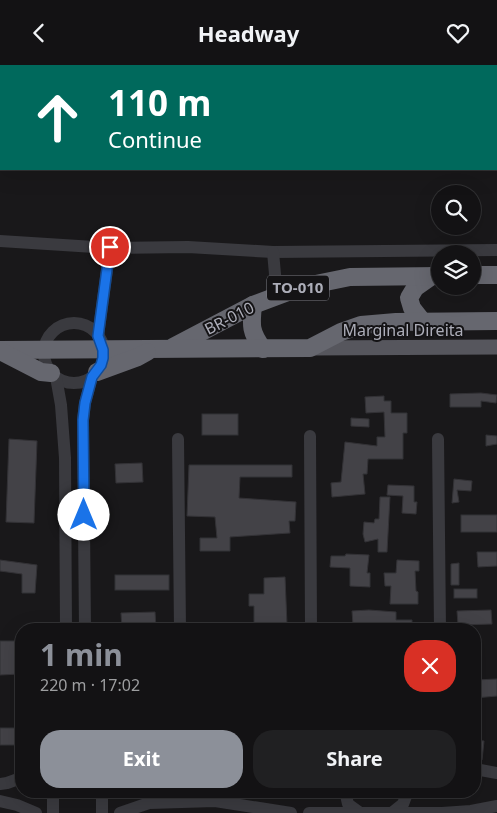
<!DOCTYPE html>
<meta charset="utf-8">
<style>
body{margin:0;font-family:"Noto Sans",sans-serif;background:#202022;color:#f1f3f6;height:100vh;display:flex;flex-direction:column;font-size:19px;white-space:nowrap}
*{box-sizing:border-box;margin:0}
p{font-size:16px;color:#9d9ea0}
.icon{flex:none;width:28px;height:28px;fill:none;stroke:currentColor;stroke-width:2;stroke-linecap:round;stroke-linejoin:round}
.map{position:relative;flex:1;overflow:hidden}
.sheet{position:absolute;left:15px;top:558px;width:466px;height:175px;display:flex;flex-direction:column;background:#131214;border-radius:20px;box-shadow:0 5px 20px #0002,0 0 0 1px #323234}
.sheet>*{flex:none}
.hud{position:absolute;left:0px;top:0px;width:498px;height:105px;box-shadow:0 5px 20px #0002,0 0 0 1px #323234;background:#00695c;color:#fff;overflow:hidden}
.buttons{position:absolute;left:431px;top:120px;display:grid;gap:10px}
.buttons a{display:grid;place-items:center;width:50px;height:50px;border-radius:50%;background:#131214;box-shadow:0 5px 20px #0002,0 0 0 1px #323234;font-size:25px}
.pin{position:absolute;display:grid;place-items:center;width:42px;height:42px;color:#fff;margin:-21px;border:2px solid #fff;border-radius:50%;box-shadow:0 1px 5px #0007}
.me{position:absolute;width:55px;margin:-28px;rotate:0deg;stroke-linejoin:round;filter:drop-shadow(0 0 4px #0008)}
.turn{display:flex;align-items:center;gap:18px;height:105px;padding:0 25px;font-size:22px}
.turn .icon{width:65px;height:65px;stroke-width:2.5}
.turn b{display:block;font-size:35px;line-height:42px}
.round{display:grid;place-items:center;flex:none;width:52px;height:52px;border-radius:20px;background:#202022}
.summary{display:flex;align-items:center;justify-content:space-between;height:85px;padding:0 25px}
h1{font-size:30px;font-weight:700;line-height:38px;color:#8c9099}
.cta{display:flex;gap:10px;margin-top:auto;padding:10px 25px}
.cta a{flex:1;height:58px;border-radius:20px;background:#8c9099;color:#fff;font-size:20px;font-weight:700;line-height:58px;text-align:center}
.cta a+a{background:#202022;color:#f1f3f6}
header{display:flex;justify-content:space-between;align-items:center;height:65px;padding:0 25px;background:#131214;font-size:22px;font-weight:700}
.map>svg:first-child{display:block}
.building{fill:#434247;stroke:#333236}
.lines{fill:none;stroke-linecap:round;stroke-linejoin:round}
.minor{stroke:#3a3a3f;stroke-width:12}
.major{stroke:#56565d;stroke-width:15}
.highway{stroke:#66676f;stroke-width:18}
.route-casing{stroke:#114b97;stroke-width:12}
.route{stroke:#1a73e8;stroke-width:9}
.labels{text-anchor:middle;stroke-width:4;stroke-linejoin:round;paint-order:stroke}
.shield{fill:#141315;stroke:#7e7f87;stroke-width:1}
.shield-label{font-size:15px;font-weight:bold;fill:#acadb8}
.street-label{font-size:16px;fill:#acadb8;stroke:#141315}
</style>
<header><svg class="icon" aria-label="back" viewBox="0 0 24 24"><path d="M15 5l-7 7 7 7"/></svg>Headway<svg class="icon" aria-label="heart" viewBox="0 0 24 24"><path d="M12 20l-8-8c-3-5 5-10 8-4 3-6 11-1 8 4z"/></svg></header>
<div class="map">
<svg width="497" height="748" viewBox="0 0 497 748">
<rect width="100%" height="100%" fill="#19181a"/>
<!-- building -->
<g class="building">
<polygon points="481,328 497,330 496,338 481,336 481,342 450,342 450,329"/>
<polygon points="384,331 384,336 391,336 391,348 407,348 407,368 403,368 403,394 368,394 367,409 363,409 365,429 332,432 331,418 341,417 345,377 377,381 377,372 385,372 384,347 366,348 365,332"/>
<rect x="202" y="349" width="36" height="21"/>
<polygon points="351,353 369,354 369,362 351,361"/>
<polygon points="486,370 497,371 497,379 486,381"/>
<polygon points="9,374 37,376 34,458 6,457"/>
<polygon points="142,398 143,417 116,418 115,399"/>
<polygon points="189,400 292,400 292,412 240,412 239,433 296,437 295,456 289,456 290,468 230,472 230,486 200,486 200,473 217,473 215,452 187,451"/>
<polygon points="454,414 472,416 471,426 457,425 459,437 452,438"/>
<polygon points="388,420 414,421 414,437 417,437 416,449 402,448 403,431 387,430"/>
<polygon points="380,432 390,432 387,487 378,487 378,474 365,477 363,469 364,457 374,458 375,454 379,454"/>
<rect x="461" y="450" width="36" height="17"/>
<polygon points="477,487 497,487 497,501 478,502"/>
<polygon points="346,489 369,490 367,508 370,508 370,522 350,521 350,503 330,502 331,491 345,491"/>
<polygon points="0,495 37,500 35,528 22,528 22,509 0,506"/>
<polygon points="397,495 419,496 419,506 415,506 416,526 418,527 418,539 390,539 391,521 385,521 384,508 396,508"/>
<polygon points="459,498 459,520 451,520 451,499"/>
<rect x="115" y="510" width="54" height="15"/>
<polygon points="285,512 287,560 254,562 254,541 249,541 249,529 264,529 264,513"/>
<rect x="454" y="524" width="23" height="9"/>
<polygon points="369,545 396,547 396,555 412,555 412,564 381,564 381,558 353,560 352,546"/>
<polygon points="491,545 492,559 458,560 457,546"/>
<polygon points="155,547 156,564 122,564 121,548"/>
<polygon points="0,576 21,576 21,609 0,610"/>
<polygon points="497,614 497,631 475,633 475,615"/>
<rect x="0" y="663" width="21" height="17"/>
<polygon points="475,675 484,676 482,695 475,694"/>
</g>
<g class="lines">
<!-- minor -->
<g class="minor">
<polyline points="0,176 110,183 188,182 273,187 497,185"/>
<polyline points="273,187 277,231"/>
<circle cx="74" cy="288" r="30"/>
<polyline points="98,271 110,183"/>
<polyline points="56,312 61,340 65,393 66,564"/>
<polyline points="310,371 311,564"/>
<polyline points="178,374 180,564"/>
<polyline points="438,374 440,564"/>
<polyline points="85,564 83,355 85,338 92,312"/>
<polyline points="475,704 497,708"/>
<polyline points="0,719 7,718 21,713"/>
<polyline points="53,726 53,748"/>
<polyline points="345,726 348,739 359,747"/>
<polyline points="0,736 17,740 36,748"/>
<polyline points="393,747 403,739 408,726"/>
<polyline points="102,748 102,726"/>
<polyline points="120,748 149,738 215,736 291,748"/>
<polyline points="309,748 442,748 471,746 497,741"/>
</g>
<!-- major -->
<polyline class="major" points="310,283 497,282"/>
<!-- highway -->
<g class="highway">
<polyline points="472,210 497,210"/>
<path d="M 253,240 C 251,260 250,267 263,284"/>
<polyline points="423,257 412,243 409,233 415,223 432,211"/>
<polyline points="173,282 253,240 301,222 350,212 440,211"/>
<polyline points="0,285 310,283 341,267 361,260 396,257 497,256"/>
<polyline points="0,286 41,307 51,308"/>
<polyline points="97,307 138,292 147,287"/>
</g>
</g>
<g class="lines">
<defs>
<polyline id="route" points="84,450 83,355 85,338 92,312 101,300 103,293 103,285 98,271 110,182"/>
</defs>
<!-- route casing -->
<use href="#route" class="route-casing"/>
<!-- route -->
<use href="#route" class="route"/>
</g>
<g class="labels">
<!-- shield labels -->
<rect class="shield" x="267" y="210.5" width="62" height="25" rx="4"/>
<g class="shield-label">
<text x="298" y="228">TO-010</text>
</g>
<!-- street labels -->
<g class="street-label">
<text transform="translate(229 253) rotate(-27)" y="6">BR-010</text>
<text x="403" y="271">Marginal Direita</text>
</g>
</g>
</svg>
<div class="buttons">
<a><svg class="icon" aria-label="search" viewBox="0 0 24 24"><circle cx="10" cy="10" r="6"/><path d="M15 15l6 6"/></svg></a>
<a><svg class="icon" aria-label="layers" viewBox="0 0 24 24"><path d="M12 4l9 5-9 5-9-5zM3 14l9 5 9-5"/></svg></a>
</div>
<div class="pin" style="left:110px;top:182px;background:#d93025"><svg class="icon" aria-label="arrive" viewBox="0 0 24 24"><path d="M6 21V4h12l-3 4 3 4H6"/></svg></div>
<svg class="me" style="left:84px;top:450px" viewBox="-20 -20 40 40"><circle r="19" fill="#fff"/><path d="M0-13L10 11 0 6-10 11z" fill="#1a73e8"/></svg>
<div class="hud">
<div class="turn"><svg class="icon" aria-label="ahead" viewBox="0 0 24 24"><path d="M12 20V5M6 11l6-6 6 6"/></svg><div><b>110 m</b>Continue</div></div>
</div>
<section class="sheet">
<div class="summary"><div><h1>1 min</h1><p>220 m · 17:02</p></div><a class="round" style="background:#d93025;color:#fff"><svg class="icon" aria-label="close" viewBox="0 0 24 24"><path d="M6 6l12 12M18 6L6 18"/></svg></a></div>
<div class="cta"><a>Exit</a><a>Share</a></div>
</section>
</div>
